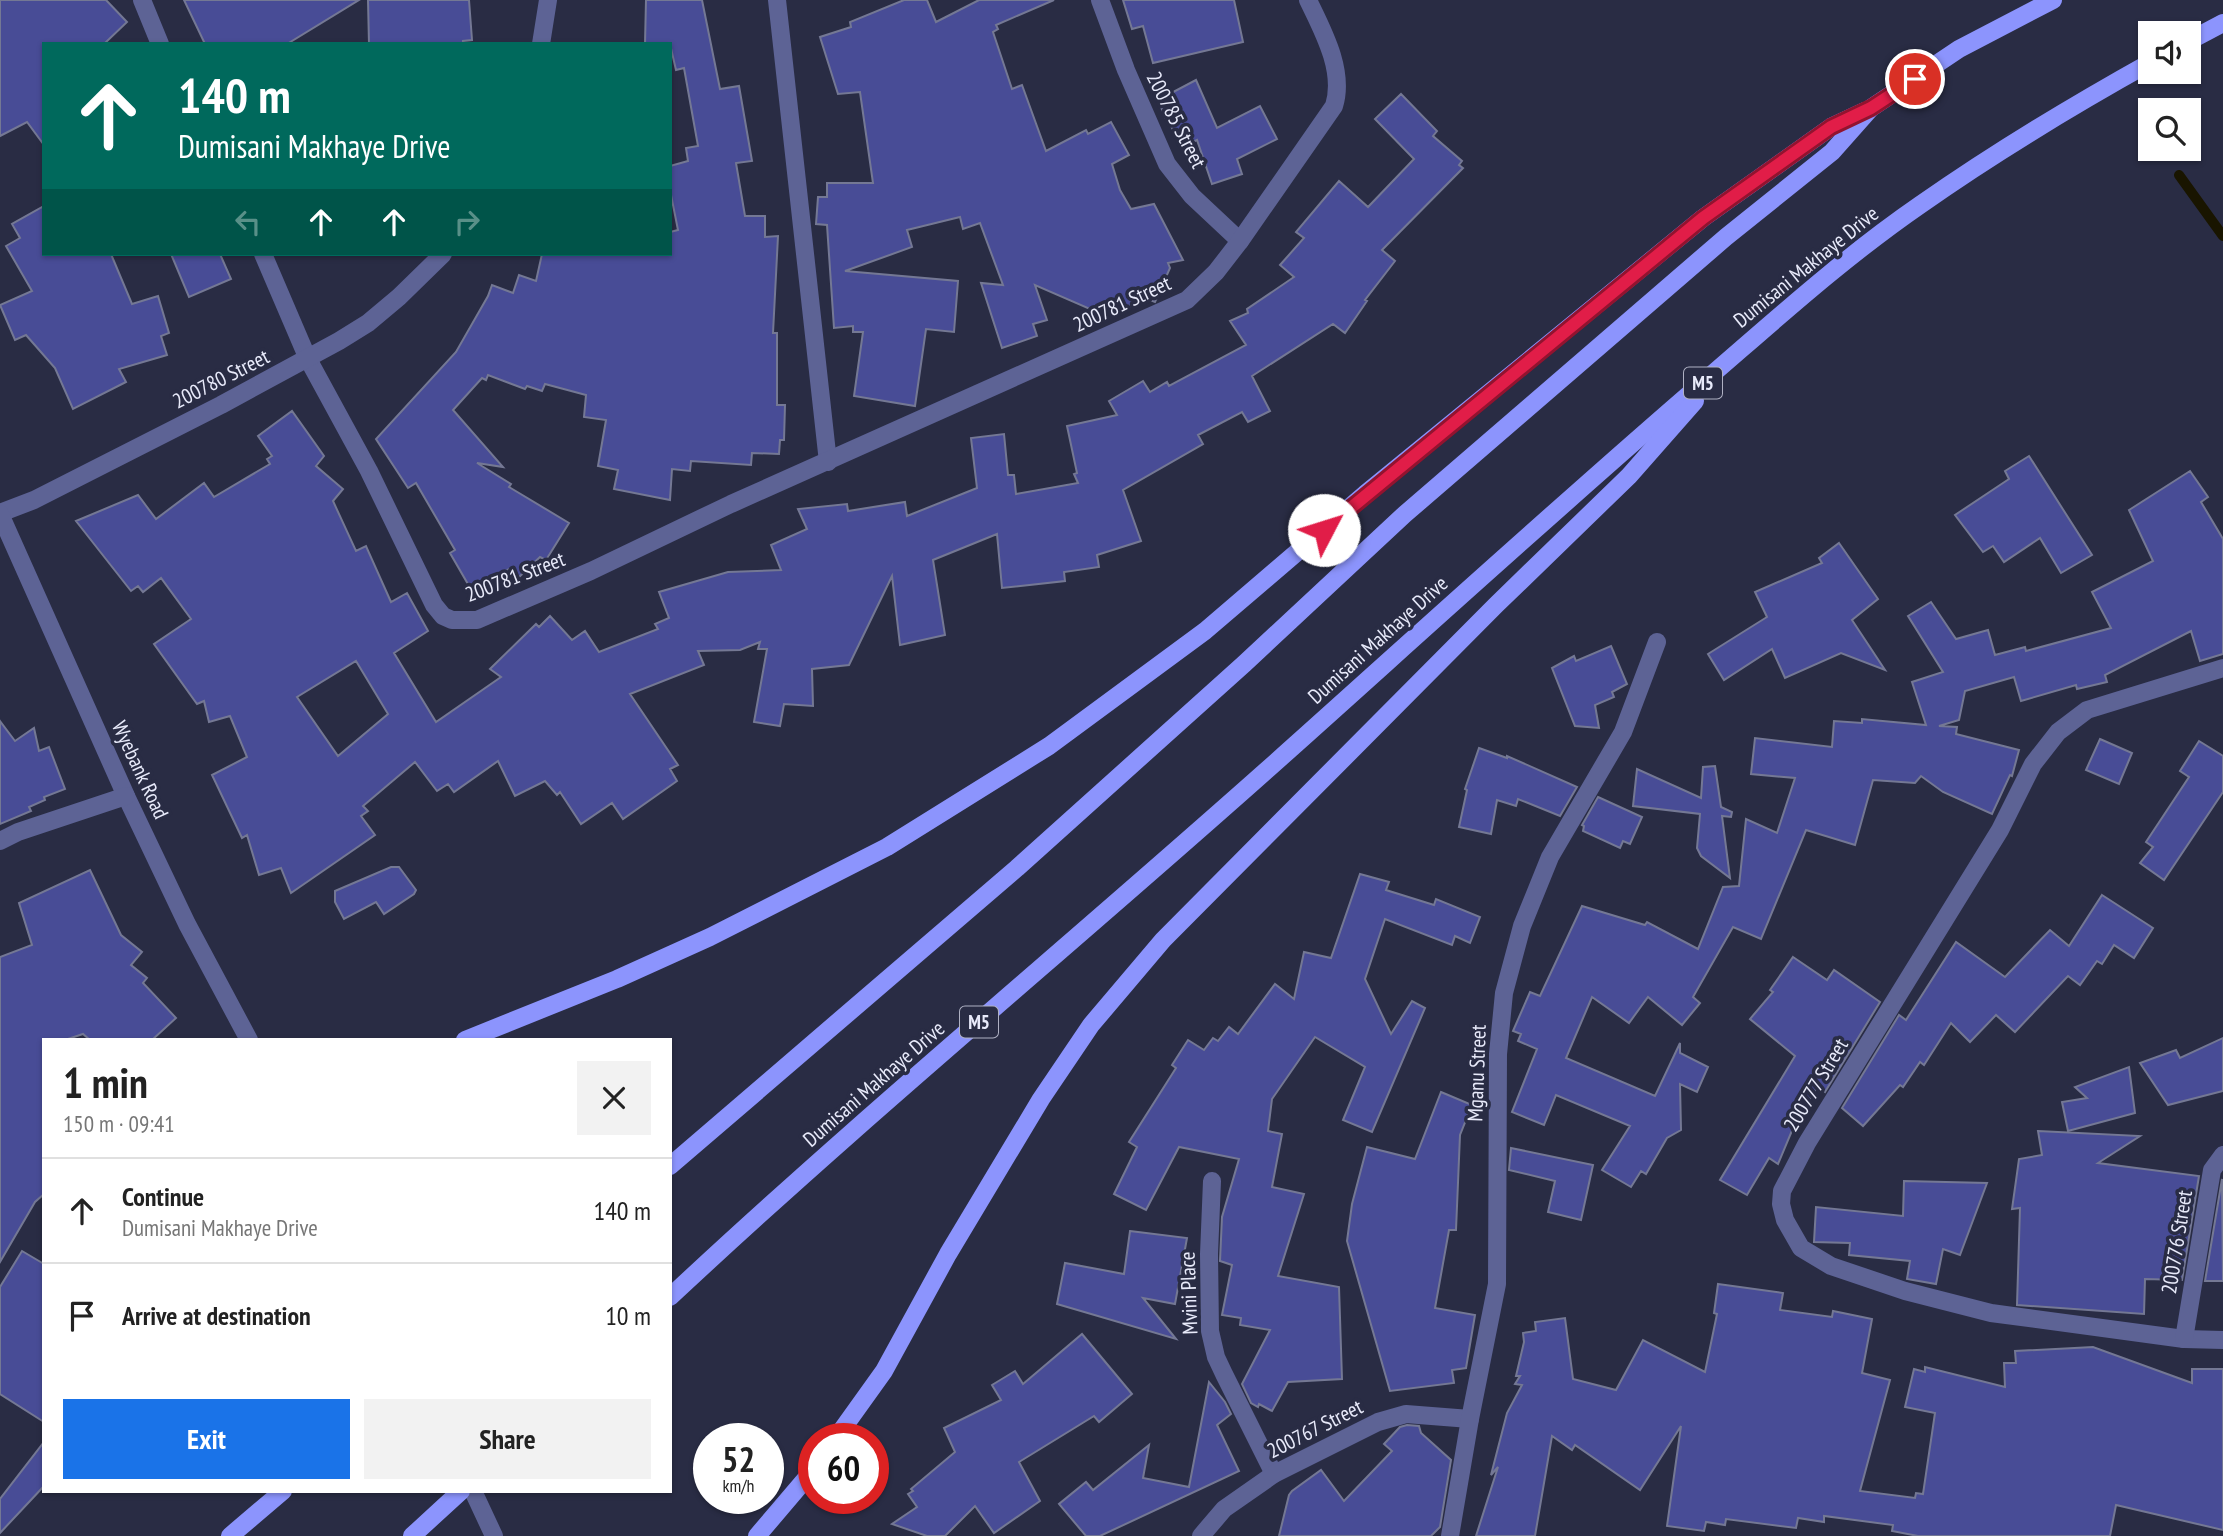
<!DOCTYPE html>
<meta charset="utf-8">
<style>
body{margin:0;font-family:"PT Sans Narrow",sans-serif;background:#f2f2f2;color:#222;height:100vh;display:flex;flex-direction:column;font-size:26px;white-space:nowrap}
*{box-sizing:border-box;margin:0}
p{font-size:23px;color:#767676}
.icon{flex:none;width:38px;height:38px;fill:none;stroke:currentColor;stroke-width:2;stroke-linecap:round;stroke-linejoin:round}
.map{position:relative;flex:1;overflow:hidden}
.sheet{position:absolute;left:42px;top:1038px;width:630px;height:455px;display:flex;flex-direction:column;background:#fff;border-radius:0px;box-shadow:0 2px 5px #0004}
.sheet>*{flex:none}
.hud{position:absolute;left:42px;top:42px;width:630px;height:214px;border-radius:0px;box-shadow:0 2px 5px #0004;background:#00695c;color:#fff;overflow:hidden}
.controls{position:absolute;left:2138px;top:21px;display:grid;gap:14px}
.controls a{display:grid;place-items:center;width:63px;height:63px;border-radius:0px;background:#fff;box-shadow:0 2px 5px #0004;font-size:35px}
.speed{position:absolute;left:693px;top:1423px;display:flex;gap:14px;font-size:35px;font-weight:700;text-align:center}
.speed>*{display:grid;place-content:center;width:91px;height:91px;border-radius:50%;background:#fff;box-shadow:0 2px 5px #0004;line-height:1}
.speed small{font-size:18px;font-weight:400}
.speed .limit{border:10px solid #d22;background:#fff;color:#111}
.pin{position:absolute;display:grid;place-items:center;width:60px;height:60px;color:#fff;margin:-30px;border:4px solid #fff;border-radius:50%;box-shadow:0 2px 7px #0007}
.me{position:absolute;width:77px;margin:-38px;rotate:50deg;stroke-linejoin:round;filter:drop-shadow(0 0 5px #0008)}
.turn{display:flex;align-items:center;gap:24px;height:147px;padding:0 21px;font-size:32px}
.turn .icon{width:91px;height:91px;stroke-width:2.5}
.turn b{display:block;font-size:49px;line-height:60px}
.lanes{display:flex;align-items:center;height:66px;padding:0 21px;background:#0003;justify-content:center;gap:35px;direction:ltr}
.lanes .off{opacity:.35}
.round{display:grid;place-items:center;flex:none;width:74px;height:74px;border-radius:0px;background:#f2f2f2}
.head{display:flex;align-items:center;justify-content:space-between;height:119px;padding:0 21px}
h1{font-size:42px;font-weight:700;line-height:52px}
.button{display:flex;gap:14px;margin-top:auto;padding:14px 21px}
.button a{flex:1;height:80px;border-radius:0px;background:#1a73e8;color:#fff;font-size:28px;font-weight:700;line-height:80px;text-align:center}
.button a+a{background:#f2f2f2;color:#222}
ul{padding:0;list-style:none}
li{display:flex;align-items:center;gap:21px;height:105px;padding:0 21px;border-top:2px solid #e0e0e0}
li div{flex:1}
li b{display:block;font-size:26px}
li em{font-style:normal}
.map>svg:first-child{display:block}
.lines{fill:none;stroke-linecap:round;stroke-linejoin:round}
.stream{stroke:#191500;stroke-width:10}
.building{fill:#484c96;stroke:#747894;stroke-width:2;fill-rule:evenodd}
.minor{stroke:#5d6395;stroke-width:18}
.major{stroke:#8c94fd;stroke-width:18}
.route-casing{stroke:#92132f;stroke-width:18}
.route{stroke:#e11d48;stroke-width:12}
.labels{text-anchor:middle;stroke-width:7;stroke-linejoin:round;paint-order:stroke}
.shield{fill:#292c44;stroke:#afb1c3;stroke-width:2}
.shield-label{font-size:19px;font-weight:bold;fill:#e8eafa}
.street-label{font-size:21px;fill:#e8eafa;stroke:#292c44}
</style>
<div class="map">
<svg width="2223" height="1536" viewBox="0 0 2223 1536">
<rect width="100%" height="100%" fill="#292c44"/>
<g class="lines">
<!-- stream -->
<polyline class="stream" points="2179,175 2223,236"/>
</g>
<!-- building -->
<g class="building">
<polygon points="0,0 106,0 127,22 104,44 44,44 44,145 27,122 0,136"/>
<polygon points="184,0 359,0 287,44 205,44"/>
<polygon points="368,0 469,0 472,40 463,41 463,44 369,44"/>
<polygon points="646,0 702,0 720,89 739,86 752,161 736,163 745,216 765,216 765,237 778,236 773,333 777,333 777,405 785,405 784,440 780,440 779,454 752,453 751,465 691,461 690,471 672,469 670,500 614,489 618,470 598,466 606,420 584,417 586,395 545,384 542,391 527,386 525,389 488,375 486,380 482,378 453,410 503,467 477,463 511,484 509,487 569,523 546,560 540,557 518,578 509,569 472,591 450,553 455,550 416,483 408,488 376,439 456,352 488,296 492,285 513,293 519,275 536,281 542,254 670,254 670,232 678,230 670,190 670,166 688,161 686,148 698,146 684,68 676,70 670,44 645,44"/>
<polygon points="904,0 927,0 936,22 979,0 1054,0 996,25 998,29 993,32 1012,89 1022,85 1046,151 1086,130 1088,134 1111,122 1129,155 1112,164 1120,190 1131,209 1154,204 1183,260 1168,263 1170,268 1155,302 1135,294 1129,309 1112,301 1106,316 1035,285 1047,320 1033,324 1037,336 1002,348 981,283 1003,285 980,223 963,229 960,217 907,230 912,247 845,271 958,281 954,332 926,329 915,406 854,396 863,332 853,332 853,326 834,328 827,225 816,224 818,197 827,197 827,183 873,183 860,92 838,94 820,37 851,27 850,22"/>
<polygon points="1123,0 1234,0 1243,42 1153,63 1143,26 1132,29"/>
<polygon points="1196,80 1217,128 1260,106 1277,139 1237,159 1242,174 1212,184 1197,140 1191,143 1185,131 1175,135 1170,123 1168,124 1158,100"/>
<path d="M 1401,94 L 1437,131 L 1433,136 L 1462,161 L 1459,165 L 1463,168 L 1382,250 L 1395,261 L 1365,300 L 1367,301 L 1345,333 L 1333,324 L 1252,376 L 1270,411 L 1248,422 L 1242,412 L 1198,435 L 1203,444 L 1123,490 L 1141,541 L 1097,555 L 1099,567 L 1064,572 L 1065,581 L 1002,588 L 997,534 L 933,560 L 945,635 L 900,645 L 892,576 L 849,665 L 812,669 L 813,706 L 784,704 L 780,726 L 754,722 L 767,649 L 758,649 L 760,642 L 740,650 L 698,651 L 704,665 L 630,694 L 678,765 L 670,769 L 677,781 L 623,819 L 612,803 L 581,824 L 560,792 L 557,795 L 545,781 L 515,796 L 498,761 L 454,792 L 448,784 L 437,791 L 415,762 L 363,806 L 368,811 L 361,816 L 375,835 L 291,893 L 281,868 L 259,875 L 247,835 L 242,838 L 212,775 L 247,757 L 230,716 L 209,722 L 204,701 L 197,704 L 154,644 L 191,619 L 161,578 L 143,592 L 138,586 L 131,591 L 76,521 L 138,495 L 156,519 L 204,483 L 214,497 L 270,464 L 267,459 L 272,456 L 258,436 L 292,411 L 324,456 L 316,466 L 343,489 L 333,501 L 356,551 L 366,546 L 391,602 L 407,593 L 428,631 L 394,653 L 436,722 L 501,677 L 490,669 L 536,624 L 539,627 L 550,616 L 572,640 L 585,631 L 599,652 L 658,629 L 655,624 L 669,618 L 659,592 L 728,572 L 781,570 L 771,545 L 807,529 L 798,509 L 847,504 L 848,511 L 905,502 L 907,516 L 977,488 L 971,438 L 1004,434 L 1008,475 L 1014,475 L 1016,494 L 1078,483 L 1074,474 L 1077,473 L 1067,426 L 1117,415 L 1109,401 L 1143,381 L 1150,392 L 1167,382 L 1169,386 L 1246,345 L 1230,321 L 1248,313 L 1247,309 L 1294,277 L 1280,265 L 1304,238 L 1296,232 L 1339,181 L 1368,207 L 1414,159 L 1375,119 ZM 356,661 L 388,714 L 338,756 L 297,697 Z"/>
<polygon points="44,206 44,254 111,254 132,304 158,296 169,333 161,336 167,355 119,369 126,382 73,409 55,368 26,335 15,340 0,305 32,291 6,246 20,238 12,224"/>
<polygon points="171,254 220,254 231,279 189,297"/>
<polygon points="2029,456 2092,555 2061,573 2040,538 2004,562 1993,546 1983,552 1955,515 2009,479 2005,471"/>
<polygon points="2190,471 2208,497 2201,502 2223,539 2223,654 2200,661 2191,631 2105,675 2107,682 2077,689 2076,685 2021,701 2014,677 1965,691 1959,720 1939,726 1957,727 1956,734 2019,750 2012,776 2010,775 1992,814 1943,792 1921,776 1915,783 1873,780 1855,845 1806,830 1761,939 1733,927 1693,997 1700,1003 1682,1025 1648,997 1629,1023 1592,997 1566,1058 1655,1096 1680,1043 1680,1053 1708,1067 1697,1092 1680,1084 1681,1130 1667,1138 1646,1174 1641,1171 1631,1187 1602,1170 1630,1126 1556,1095 1544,1125 1512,1112 1537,1049 1518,1041 1521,1034 1513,1031 1530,992 1540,996 1582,906 1645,925 1647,922 1698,949 1723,887 1739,886 1746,819 1777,833 1795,778 1751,774 1755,738 1832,747 1834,721 1862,723 1862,719 1926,725 1912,682 1943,672 1908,616 1931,602 1956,639 1988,630 1995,655 2025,647 2026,651 2111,628 2092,592 2153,561 2129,510"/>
<polygon points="1839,543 1878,599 1852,620 1885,670 1841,653 1785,678 1772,649 1724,680 1708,654 1767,617 1755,592 1822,563 1819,558"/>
<polygon points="1611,646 1627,684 1612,692 1614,697 1595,705 1599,728 1575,726 1552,668 1574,656 1576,661"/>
<polygon points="0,721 15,741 34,728 39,751 49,747 65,789 44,797 45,800 29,807 31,811 0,824"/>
<polygon points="2100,739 2132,753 2119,784 2086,770"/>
<polygon points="2199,741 2223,756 2223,792 2164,880 2140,863 2153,847 2146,842 2189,777 2180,771"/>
<polygon points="1479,748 1507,758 1507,756 1577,787 1560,816 1518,799 1516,806 1497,800 1491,834 1459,827 1467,790 1465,789"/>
<polygon points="1715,766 1721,807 1732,812 1731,817 1722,816 1730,878 1701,856 1697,848 1700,814 1633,806 1637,769 1701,798 1703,767"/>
<polygon points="1598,797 1642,817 1630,844 1623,841 1620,848 1583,831 1584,826 1582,825"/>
<polygon points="391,867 399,867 416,890 414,894 384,914 376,902 344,919 335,902 335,891"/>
<polygon points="90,870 121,935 142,952 131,965 147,978 143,983 176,1018 152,1040 90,1040 83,1034 65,1040 44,1040 44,1194 35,1202 0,1262 0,957 32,945 19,903"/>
<polygon points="1360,874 1389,882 1386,890 1434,905 1436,899 1480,917 1470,943 1455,936 1452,945 1385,919 1365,979 1391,1034 1412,1001 1425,1008 1372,1132 1343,1120 1365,1067 1315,1037 1272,1099 1268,1131 1282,1134 1272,1187 1304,1194 1278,1276 1339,1287 1342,1379 1288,1382 1272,1411 1259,1404 1258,1407 1251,1403 1242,1384 1270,1330 1240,1325 1241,1318 1222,1315 1232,1265 1220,1261 1222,1217 1239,1159 1179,1147 1146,1210 1114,1194 1137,1147 1129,1142 1176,1068 1172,1065 1188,1040 1204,1050 1213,1038 1218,1041 1229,1027 1238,1034 1275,984 1294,999 1304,952 1331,958"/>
<polygon points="2102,895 2153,928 2134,958 2114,945 2102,964 2097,961 2080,985 2068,976 2015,1032 1996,1015 1970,1042 1951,1023 1924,1065 1920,1062 1903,1087 1900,1085 1863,1126 1842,1108 1899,1015 1906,1020 1956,942 2005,977 2050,930 2069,946"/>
<polygon points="1793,957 1827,980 1834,970 1880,1002 1825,1092 1818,1086 1796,1121 1778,1164 1769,1158 1747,1195 1720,1180 1795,1056 1750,1019 1773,992 1770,990"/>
<polygon points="2223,1038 2223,1091 2168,1105 2140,1063 2176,1050 2180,1058"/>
<polygon points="2129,1067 2135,1113 2068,1131 2062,1102 2087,1098 2075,1087"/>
<polygon points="1441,1092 1472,1105 1460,1135 1456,1230 1449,1230 1435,1308 1475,1315 1466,1368 1452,1370 1454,1383 1390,1391 1347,1241 1352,1204 1367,1147 1415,1159"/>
<polygon points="2038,1131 2140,1136 2098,1163 2199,1176 2182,1280 2145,1279 2144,1314 2017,1305 2020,1208 2012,1209 2019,1159 2042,1155"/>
<polygon points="1511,1148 1593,1165 1581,1220 1548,1212 1555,1181 1509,1170"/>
<polygon points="2222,1179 2223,1281 2205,1281"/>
<polygon points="1904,1181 1987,1183 1960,1255 1943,1249 1936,1284 1907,1279 1910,1261 1849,1255 1850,1243 1814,1242 1816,1207 1903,1216"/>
<polygon points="1130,1231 1187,1238 1175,1304 1143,1298 1176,1339 1057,1304 1065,1263 1124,1274"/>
<polygon points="22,1251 44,1264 44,1422 0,1394 0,1287"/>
<polygon points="1718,1284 1783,1293 1780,1310 1832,1317 1833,1311 1872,1319 1862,1373 1890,1380 1860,1491 1915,1498 1916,1493 1923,1494 1935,1413 1905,1407 1914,1369 1925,1372 1925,1367 2005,1387 2004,1363 2016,1363 2015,1351 2093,1347 2192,1383 2192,1369 2223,1369 2223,1530 2116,1505 2110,1536 1918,1536 1892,1531 1893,1525 1824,1516 1824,1522 1798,1518 1796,1528 1726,1519 1725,1525 1706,1522 1704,1531 1667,1526 1681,1426 1640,1490 1575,1445 1572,1450 1552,1436 1535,1536 1476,1536 1498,1467 1491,1475 1507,1413 1522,1385 1515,1384 1520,1376 1516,1376 1524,1342 1523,1333 1536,1331 1535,1322 1565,1318 1573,1379 1616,1390 1643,1340 1705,1372 1717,1314 1714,1313"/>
<polygon points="1082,1334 1132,1394 1099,1422 1094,1416 1019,1462 1040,1501 994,1533 975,1506 945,1536 927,1536 892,1524 917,1507 908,1494 913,1491 911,1489 955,1452 944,1428 1001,1400 992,1385 1015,1371 1023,1384"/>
<polygon points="1209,1382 1225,1402 1231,1414 1217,1425 1239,1471 1100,1536 1086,1536 1059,1504 1086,1482 1093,1490 1149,1445 1143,1478 1189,1487"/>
<polygon points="1407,1425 1419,1426 1421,1433 1451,1460 1440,1527 1431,1536 1279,1536 1289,1495 1292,1491 1321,1470 1344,1501 1392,1451 1384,1444 1400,1427"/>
<polygon points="44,1442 44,1486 0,1533 0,1499"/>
</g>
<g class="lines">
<!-- minor -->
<g class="minor">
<polyline points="142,0 160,44"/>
<polyline points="777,0 828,462"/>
<polyline points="1100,0 1126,70 1167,164 1192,196 1240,241"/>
<polyline points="541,44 548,0"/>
<path d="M 263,254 L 308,359 L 369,471 L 434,605 L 443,616 L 452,620 L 477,620 L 591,571 L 731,504 L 1187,300 L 1216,272 L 1240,241 L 1334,106 C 1345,71 1323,31 1308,0"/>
<polyline points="0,513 34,500 221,405 339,341 368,323 399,297 443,254"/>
<polyline points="0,514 126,796 187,924 249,1040"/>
<polyline points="2223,668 2087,710 2058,732 2033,764 2000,830 1807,1143 1782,1191 1781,1204 1785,1220 1801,1248 1831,1266 1905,1291 1991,1313 2184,1339 2223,1340"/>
<polyline points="0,841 18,832 126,796"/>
<polyline points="1212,1181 1209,1254 1210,1331 1216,1357 1224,1374 1274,1474"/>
<polyline points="2184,1339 2212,1170 2223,1155"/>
<polyline points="473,1491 494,1536"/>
<polyline points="1201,1536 1224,1509 1274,1474 1378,1422 1406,1414 1470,1419"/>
<polyline points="1450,1536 1470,1419 1497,1284 1498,1054 1504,993 1522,926 1550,857 1623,732 1657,642"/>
</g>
<!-- major -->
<g class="major">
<polyline points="2189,41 2223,23"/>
<polyline points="465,1040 617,979 710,937 887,847 1049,746 1205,631 1365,494 1703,218 1831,127 1865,111"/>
<polyline points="670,1166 1017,868 1244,664 1405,514 1726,237 1832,152 1871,108 1959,49 2053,0"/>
<path d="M 670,1297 C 873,1107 1089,930 1296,744 C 1431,623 1565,501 1702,383 C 1773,322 1843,258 1920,205 C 1994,153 2072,106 2151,62"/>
<polyline points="836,1438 884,1371 948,1254 1041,1099 1091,1025 1163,940 1496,605 1629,476 1695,401"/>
<polyline points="230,1536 283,1491"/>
<polyline points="412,1536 461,1491"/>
<polyline points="757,1536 814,1469"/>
</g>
</g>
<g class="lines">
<defs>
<polyline id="route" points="1324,530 1703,218 1831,127 1871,108 1915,79"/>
</defs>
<!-- route casing -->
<use href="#route" class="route-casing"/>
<!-- route -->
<use href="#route" class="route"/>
</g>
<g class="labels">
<!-- shield labels -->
<g class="shield">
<rect x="1684" y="367.5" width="38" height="31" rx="5"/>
<rect x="960" y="1006.5" width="38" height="31" rx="5"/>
</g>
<g class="shield-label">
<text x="1703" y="390">M5</text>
<text x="979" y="1029">M5</text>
</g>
<!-- street labels -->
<g class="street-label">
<text transform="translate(1176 120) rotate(63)" y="7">200785 Street</text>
<text transform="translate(1806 267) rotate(-39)" y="7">Dumisani Makhaye Drive</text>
<text transform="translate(1122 304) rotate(-25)" y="7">200781 Street</text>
<text transform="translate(221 379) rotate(-27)" y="7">200780 Street</text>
<text transform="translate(515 577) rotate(-21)" y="7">200781 Street</text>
<text transform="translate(1378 640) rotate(-42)" y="7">Dumisani Makhaye Drive</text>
<text transform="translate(140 770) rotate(65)" y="7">Wyebank Road</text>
<text transform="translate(1477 1073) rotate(-88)" y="7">Mganu Street</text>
<text transform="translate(874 1084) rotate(-41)" y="7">Dumisani Makhaye Drive</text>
<text transform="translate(1816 1085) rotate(-59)" y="7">200777 Street</text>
<text transform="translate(2177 1242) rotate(-81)" y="7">200776 Street</text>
<text transform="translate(1189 1293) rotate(-92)" y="7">Mvini Place</text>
<text transform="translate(1315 1429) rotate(-27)" y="7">200767 Street</text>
</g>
</g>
</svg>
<div class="controls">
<a><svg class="icon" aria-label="sound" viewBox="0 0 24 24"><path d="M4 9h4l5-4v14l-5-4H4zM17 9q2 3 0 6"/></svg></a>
<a><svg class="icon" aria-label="search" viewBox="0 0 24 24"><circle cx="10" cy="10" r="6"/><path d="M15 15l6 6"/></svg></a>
</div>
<div class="speed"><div>52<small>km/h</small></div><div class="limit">60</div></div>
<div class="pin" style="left:1915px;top:79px;background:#d93025"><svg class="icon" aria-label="arrive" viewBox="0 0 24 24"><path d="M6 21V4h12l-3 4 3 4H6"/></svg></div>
<svg class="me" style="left:1324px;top:530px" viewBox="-20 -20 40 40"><circle r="19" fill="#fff"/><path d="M0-13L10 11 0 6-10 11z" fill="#e11d48"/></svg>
<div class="hud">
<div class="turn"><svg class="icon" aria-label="ahead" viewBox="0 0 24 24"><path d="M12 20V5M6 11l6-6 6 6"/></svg><div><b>140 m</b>Dumisani Makhaye Drive</div></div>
<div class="lanes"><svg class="icon off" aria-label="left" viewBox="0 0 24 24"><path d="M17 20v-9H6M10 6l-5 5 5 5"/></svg><svg class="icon" aria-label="ahead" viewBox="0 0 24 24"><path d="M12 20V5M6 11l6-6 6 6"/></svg><svg class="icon" aria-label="ahead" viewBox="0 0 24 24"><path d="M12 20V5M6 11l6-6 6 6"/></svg><svg class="icon off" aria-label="right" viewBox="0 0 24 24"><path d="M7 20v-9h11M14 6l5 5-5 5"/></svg></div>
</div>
<section class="sheet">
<div class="head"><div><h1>1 min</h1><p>150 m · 09:41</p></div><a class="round"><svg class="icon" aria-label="close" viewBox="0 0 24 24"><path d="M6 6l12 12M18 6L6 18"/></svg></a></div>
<ul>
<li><svg class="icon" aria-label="ahead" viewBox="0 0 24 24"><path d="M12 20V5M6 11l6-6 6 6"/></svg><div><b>Continue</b><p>Dumisani Makhaye Drive</p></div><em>140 m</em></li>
<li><svg class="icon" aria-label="arrive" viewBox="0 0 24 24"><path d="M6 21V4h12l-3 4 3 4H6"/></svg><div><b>Arrive at destination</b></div><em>10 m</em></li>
</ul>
<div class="button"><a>Exit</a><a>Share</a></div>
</section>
</div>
